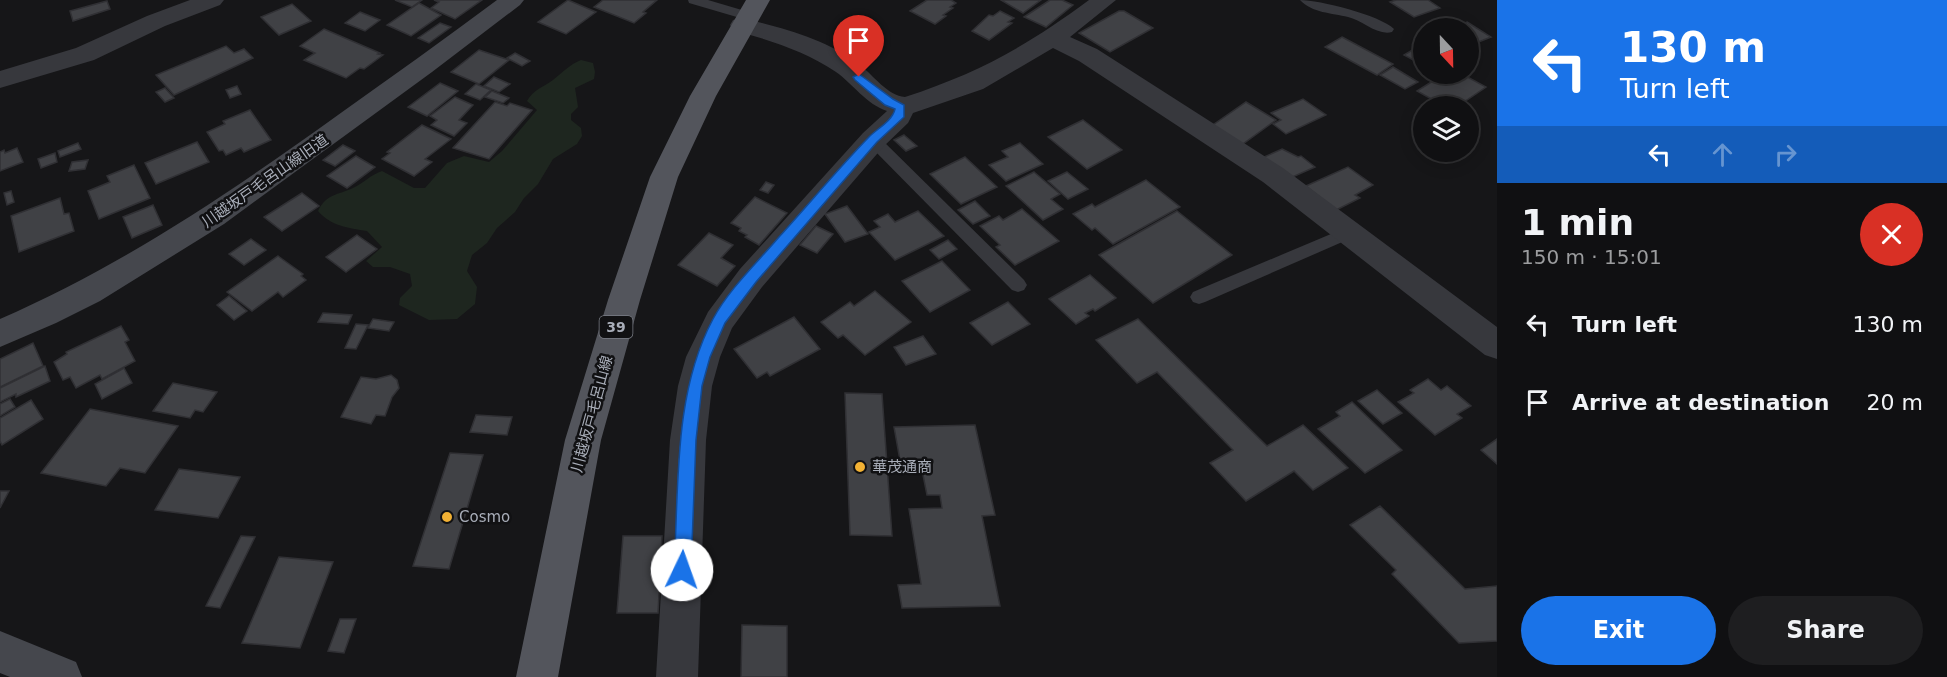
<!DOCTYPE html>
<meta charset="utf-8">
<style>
body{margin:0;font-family:"DejaVu Sans","Noto Sans JP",sans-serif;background:#1e1e20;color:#f1f3f6;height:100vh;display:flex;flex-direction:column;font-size:22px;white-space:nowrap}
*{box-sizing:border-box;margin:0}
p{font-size:20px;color:#9c9d9f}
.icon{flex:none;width:33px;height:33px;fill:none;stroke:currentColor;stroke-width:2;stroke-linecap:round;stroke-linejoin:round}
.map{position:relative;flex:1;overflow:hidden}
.panel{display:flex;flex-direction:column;background:#101012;width:450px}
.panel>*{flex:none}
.banner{background:#1a73e8;color:#fff;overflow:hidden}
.needle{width:39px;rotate:158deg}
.tools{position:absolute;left:1413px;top:18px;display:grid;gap:12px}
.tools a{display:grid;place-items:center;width:66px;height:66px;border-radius:50%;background:#101012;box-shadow:0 3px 15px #0003,0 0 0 2px #303032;font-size:30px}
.pin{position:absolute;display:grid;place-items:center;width:51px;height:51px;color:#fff;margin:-62px -26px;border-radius:50% 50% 50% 0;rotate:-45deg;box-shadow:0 0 6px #0007}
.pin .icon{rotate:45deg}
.me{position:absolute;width:66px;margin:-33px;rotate:3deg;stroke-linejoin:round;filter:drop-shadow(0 0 4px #0008)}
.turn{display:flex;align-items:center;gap:21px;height:126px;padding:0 24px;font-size:27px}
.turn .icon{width:78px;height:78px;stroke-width:2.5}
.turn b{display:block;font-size:42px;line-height:51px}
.lanes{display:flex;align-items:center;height:57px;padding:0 24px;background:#0003;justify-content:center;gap:30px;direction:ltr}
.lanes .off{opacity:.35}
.round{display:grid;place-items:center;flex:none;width:63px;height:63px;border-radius:32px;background:#1e1e20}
.headline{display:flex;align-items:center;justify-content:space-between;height:102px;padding:0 24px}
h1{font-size:36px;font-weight:600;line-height:45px}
.primary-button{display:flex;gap:12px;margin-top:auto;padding:12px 24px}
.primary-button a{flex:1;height:69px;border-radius:36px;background:#1a73e8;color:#fff;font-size:24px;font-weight:600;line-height:69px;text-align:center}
.primary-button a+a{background:#1e1e20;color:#f1f3f6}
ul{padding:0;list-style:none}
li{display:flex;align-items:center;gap:18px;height:78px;padding:0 24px}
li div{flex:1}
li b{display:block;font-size:22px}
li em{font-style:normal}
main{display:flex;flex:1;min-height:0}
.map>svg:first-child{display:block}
.green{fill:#1e261f}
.building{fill:#404145;stroke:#303034;stroke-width:1.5}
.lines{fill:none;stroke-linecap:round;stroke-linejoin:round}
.lane{fill:#37383d;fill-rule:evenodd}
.street{fill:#37383d;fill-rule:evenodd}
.secondary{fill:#45474d;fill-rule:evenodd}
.primary{fill:#53555c;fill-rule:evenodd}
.route{fill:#1a73e8;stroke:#114b97;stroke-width:1.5}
.poi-dot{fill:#f2b134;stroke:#111113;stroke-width:2}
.labels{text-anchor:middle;stroke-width:5;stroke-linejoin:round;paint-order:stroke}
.shield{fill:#111113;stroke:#7b7e86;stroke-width:1.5}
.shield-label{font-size:14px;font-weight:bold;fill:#a8adb8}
.street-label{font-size:15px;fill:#a8adb8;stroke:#111113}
.poi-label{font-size:15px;fill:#a8adb8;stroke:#111113;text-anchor:start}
</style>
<main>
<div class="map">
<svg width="1497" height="677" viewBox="0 0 1497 677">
<rect width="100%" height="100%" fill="#161618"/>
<!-- green -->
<path class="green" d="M 581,60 L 593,63 L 595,72 L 594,79 L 575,88 L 578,107 L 571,114 L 571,120 L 581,128 L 582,136 L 577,144 L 553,159 L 538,184 L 524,198 L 515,212 L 497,228 L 487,243 L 472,255 L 467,271 L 477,287 L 475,304 L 457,319 L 429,320 L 399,305 L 400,298 L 412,286 L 410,274 L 390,267 L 373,267 L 366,261 L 382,247 L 367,231 C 348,228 331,226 318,211 C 326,194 338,195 353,188 C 364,183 370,175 382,171 L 414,188 L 425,188 L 447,163 L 464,156 L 489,162 L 502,151 L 537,110 L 527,101 C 534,89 542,88 553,80 C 563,72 569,65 581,60 Z"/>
<!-- building -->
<g class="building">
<polygon points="395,0 422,0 412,7"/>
<polygon points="434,0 482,0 455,19 431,8 439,2"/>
<polygon points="568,0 596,12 566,34 538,22"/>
<polygon points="603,0 657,0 643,12 646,13 634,23 594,7"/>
<polygon points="927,0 951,0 956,3 950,7 953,8 943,15 946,16 935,24 910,11"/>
<polygon points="1001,0 1041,0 1023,13"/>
<polygon points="1050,0 1062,0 1073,5 1046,27 1024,17"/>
<polygon points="1396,0 1428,0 1440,8 1414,17 1390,2"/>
<polygon points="107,1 110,9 73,21 70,11"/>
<polygon points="419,3 441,15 411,36 387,25"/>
<polygon points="292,4 311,21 279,35 261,17"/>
<polygon points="1000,11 1014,18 1008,22 1012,23 989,40 972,31 989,15 993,16"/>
<polygon points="1119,11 1124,11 1153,28 1110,52 1079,33"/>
<polygon points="360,12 380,20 365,31 345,23"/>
<polygon points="1467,22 1491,37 1471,45 1468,44 1468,28 1456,27"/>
<polygon points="440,23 451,27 429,43 418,38"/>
<polygon points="324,29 380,53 378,54 383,55 364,69 360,68 346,78 304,60 315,53 300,46"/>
<polygon points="1342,37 1393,64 1377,75 1325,47"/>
<polygon points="226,46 234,53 244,49 253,58 174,95 156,75"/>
<polygon points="1414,49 1424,54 1424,59 1417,62 1404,55"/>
<polygon points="479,50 509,60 479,84 451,72"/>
<polygon points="515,53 530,61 522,66 507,58"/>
<polygon points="1393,67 1418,82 1405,89 1380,75"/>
<polygon points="1444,74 1462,74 1486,87 1458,106 1444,106 1417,91"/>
<polygon points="494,77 510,84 499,92 484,86"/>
<polygon points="440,83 458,91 427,116 408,107"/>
<polygon points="476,84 491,90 480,100 465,94"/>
<polygon points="237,86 241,94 230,98 226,90"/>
<polygon points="165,88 174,98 165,102 156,92"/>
<polygon points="492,91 509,98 503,103 485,97"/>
<polygon points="455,97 473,105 459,120 467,123 454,136 431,125 437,120 430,116"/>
<polygon points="1303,99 1326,115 1286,134 1273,124 1281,120 1271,113"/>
<polygon points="495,102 507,106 510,103 532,110 489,159 453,148"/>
<polygon points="1246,102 1276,120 1240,146 1210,127"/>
<polygon points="250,110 271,140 244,152 241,148 226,155 223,150 219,151 207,132 225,124 223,121"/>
<polygon points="1083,120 1122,150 1087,169 1048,137"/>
<polygon points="422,125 451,139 425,159 432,162 414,176 382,159 390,153 387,152"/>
<polygon points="904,135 917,146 906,151 894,140"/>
<polygon points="197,142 209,162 156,184 145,163"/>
<polygon points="78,143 81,149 60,157 58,151"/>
<polygon points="1020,143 1043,164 1006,181 989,165 1008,157 1002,151"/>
<polygon points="343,145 355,151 335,166 323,160"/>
<polygon points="17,148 23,162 0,171 0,152 4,150 5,153"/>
<polygon points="1282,149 1298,157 1301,156 1315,167 1288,179 1262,158"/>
<polygon points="55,153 57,162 41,168 38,159"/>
<polygon points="356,156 375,167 347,188 327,176"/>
<polygon points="965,157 997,187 961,204 930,174"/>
<polygon points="88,160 85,169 69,171 72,162"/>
<polygon points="134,165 150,198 99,219 88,191 110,182 107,176"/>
<polygon points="1348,167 1373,185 1355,195 1360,198 1336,210 1306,186"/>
<polygon points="1034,172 1060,194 1051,199 1063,209 1043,220 1006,186"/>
<polygon points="1067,172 1088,189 1068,199 1048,181"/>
<polygon points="1146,180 1180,207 1113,244 1095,228 1092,230 1073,214 1092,204 1095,207"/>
<polygon points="766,182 774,185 768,193 760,190"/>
<polygon points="11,191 14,202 7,205 4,193"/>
<polygon points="302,193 319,206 282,231 264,217"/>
<polygon points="755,197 787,213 759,245 745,237 747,235 739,231 741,228 731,223"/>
<polygon points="60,198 64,214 69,213 74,231 19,252 11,216"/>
<polygon points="975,201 990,216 973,224 958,210"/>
<polygon points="153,205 162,225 132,238 123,217"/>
<polygon points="847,206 868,234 845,242 825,214"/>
<polygon points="1022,209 1059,241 1015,265 996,247 1000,245 980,226 999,216 1003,220"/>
<polygon points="918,211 944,236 895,260 869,232 880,227 874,221 888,214 895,222"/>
<polygon points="1177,211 1232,255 1153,303 1099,255"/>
<polygon points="816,226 833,234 817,253 800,245"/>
<polygon points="709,233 733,245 721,258 735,266 717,286 678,265"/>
<polygon points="357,235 377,249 346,272 326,257"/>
<polygon points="251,239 266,250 244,265 229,254"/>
<polygon points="948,240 957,249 939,259 930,250"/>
<polygon points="278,256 303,274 301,276 306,280 283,297 278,292 252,311 227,292"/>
<polygon points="942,261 970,290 930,312 902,281"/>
<polygon points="1090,275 1116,298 1095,311 1093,309 1085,313 1089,316 1076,324 1049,299"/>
<polygon points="875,291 911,322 865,355 843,335 838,338 821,322 850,302 854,306"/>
<polygon points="229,296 247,311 234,320 217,305"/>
<polygon points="1008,302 1030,324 992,345 970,323"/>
<polygon points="323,313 352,315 348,324 318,322"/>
<polygon points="794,317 820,349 770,376 767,372 757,378 734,349"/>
<polygon points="373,319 394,322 389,331 368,328"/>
<polygon points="1138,319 1267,446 1303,425 1348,468 1313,490 1294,471 1246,501 1210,463 1233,450 1157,372 1137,383 1096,340"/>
<polygon points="356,324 368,325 356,349 345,348"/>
<polygon points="121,326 129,340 125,342 135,361 102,379 100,375 76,388 70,377 63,380 54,362 67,354 66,352"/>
<polygon points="923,336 936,354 906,365 894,347"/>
<polygon points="33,343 43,366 0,387 0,359"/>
<polygon points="45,366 50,381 16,397 16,394 0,402 0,388"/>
<polygon points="124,368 132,383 102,399 95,384"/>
<polygon points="391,375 397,380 399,388 392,397 385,416 376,415 371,424 341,417 361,377 376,379"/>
<polygon points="1428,379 1441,390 1447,386 1471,406 1457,414 1462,418 1435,435 1398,402 1414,393 1410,390"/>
<polygon points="173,383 217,392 203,412 195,410 190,418 153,411"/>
<polygon points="1377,390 1402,413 1383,424 1358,401"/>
<polygon points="845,393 882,394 892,536 850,535"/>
<polygon points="10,399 15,407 0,416 0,404"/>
<polygon points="31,400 43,419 2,445 0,441 0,418"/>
<polygon points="1352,402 1402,450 1365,473 1318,429 1340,416 1336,412"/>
<polygon points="90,409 178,426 145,473 120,468 106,486 41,473"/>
<polygon points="476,415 512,417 507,435 470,432"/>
<polygon points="975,425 995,515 982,516 1000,606 902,608 898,585 921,584 909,509 942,508 940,495 927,495 921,465 901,466 894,427"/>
<polygon points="1497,439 1497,464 1481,450"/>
<polygon points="450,453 483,455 449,569 413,566"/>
<polygon points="179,469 240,477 218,518 155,510"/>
<polygon points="0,491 9,491 0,508"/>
<polygon points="1380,506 1465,589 1497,586 1497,641 1459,643 1392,574 1396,570 1350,525"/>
<polygon points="241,536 255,537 220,608 206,606"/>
<polygon points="623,536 662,536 658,613 617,613"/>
<polygon points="279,557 333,562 300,648 242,643"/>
<polygon points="340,619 356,619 344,653 328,651"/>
<polygon points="742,625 787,626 787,677 741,677"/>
</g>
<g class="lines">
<!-- lane -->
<g class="lane">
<polygon points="688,0 708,0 752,13 754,16 747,20 689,3"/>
<path d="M 1300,0 C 1319,0 1380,15 1394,29 L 1392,32 C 1377,36 1362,20 1348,17 C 1332,13 1312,13 1300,0 Z"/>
<polygon points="873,135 878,136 1024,280 1027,285 1024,290 1018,292 1012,290 868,144 865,140 868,136"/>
<polygon points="1350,226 1356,228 1358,232 1356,236 1205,302 1199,304 1193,302 1190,297 1193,292"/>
</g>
<!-- street -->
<g class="street">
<polygon points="190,0 224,0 220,5 165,26 94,60 0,88 0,71 76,48 147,16"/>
<path d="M 1089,0 L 1116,0 L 1070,37 L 1097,49 L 1283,168 L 1497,327 L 1497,359 L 1485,355 L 1263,182 L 1079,61 L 1053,48 L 983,89 L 913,113 L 908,123 L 883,147 L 762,287 L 732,328 L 720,357 L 712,386 L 706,440 L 698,677 L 656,677 L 670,440 L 678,386 L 686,357 L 708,312 L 740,269 L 863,133 L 887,111 C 866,104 853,84 836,72 C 805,51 769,40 733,30 L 730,25 L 733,20 L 742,18 C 782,28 827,39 860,65 C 873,75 888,96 905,97 C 978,73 1027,46 1089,0 Z"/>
</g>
<!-- secondary -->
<g class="secondary">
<path d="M 497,0 L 524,0 L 520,5 L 432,72 L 224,224 L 100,301 L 56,323 L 0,347 L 0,319 C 122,266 231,192 338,115 C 391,77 445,39 497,0 Z"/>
<polygon points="0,631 76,662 82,677 10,677 0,673"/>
</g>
<!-- primary -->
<polygon class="primary" points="746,0 770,0 716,96 678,177 640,300 601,440 558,677 516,677 565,440 608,300 650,177 690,96"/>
</g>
<!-- route -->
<path class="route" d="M 859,74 L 893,99 L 904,105 L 904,117 L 877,142 L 756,282 L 725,323 L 710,357 L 702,386 L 696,440 L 691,570 L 688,575 L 682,578 L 677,575 L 674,570 C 679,487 673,394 713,319 C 729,289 757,263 779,237 C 809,204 837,170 868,138 C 876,129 892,122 895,109 L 885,105 L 855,80 L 853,77 Z"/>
<!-- markers -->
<g class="poi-dot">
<circle cx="860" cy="467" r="6"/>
<circle cx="447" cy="517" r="6"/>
</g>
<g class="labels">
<!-- shield labels -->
<rect class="shield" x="599.5" y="316" width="33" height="22" rx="4.5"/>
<g class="shield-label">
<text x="616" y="332">39</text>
</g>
<!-- street labels -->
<g class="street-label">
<text transform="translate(265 181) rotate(-35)" y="5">川越坂戸毛呂山線旧道</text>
<text transform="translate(592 414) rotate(-75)" y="5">川越坂戸毛呂山線</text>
</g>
<!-- poi labels -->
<g class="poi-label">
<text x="872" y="472">華茂通商</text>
<text x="459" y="522">Cosmo</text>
</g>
</g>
</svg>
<div class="tools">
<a><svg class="needle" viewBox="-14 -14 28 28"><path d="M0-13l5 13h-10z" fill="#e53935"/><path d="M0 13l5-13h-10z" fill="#9c9d9f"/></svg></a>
<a><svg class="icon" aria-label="layers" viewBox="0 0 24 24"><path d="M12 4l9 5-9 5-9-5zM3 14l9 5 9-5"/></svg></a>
</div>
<div class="pin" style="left:859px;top:77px;background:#d93025"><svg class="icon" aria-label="arrive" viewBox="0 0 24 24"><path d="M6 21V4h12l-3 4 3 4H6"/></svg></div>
<svg class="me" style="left:682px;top:570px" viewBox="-20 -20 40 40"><circle r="19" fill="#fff"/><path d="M0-13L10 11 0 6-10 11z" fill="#1a73e8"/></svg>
</div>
<section class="panel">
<div class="banner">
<div class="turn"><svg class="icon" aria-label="left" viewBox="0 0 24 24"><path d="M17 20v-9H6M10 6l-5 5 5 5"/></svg><div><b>130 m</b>Turn left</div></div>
<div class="lanes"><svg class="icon" aria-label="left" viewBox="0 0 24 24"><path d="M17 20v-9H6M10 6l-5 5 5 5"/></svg><svg class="icon off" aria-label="ahead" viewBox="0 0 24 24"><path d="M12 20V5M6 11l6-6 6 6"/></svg><svg class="icon off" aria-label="right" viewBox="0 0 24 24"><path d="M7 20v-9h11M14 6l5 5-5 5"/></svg></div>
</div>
<div class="headline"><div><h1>1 min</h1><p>150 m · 15:01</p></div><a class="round" style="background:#d93025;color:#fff"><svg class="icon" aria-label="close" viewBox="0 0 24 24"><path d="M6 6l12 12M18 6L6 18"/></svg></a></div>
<ul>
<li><svg class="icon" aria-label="left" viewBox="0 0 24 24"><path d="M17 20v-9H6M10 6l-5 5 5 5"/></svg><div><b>Turn left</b></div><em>130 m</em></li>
<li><svg class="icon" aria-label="arrive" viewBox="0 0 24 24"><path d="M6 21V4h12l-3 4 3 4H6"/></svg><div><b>Arrive at destination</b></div><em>20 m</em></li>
</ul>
<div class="primary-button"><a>Exit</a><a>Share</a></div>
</section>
</main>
